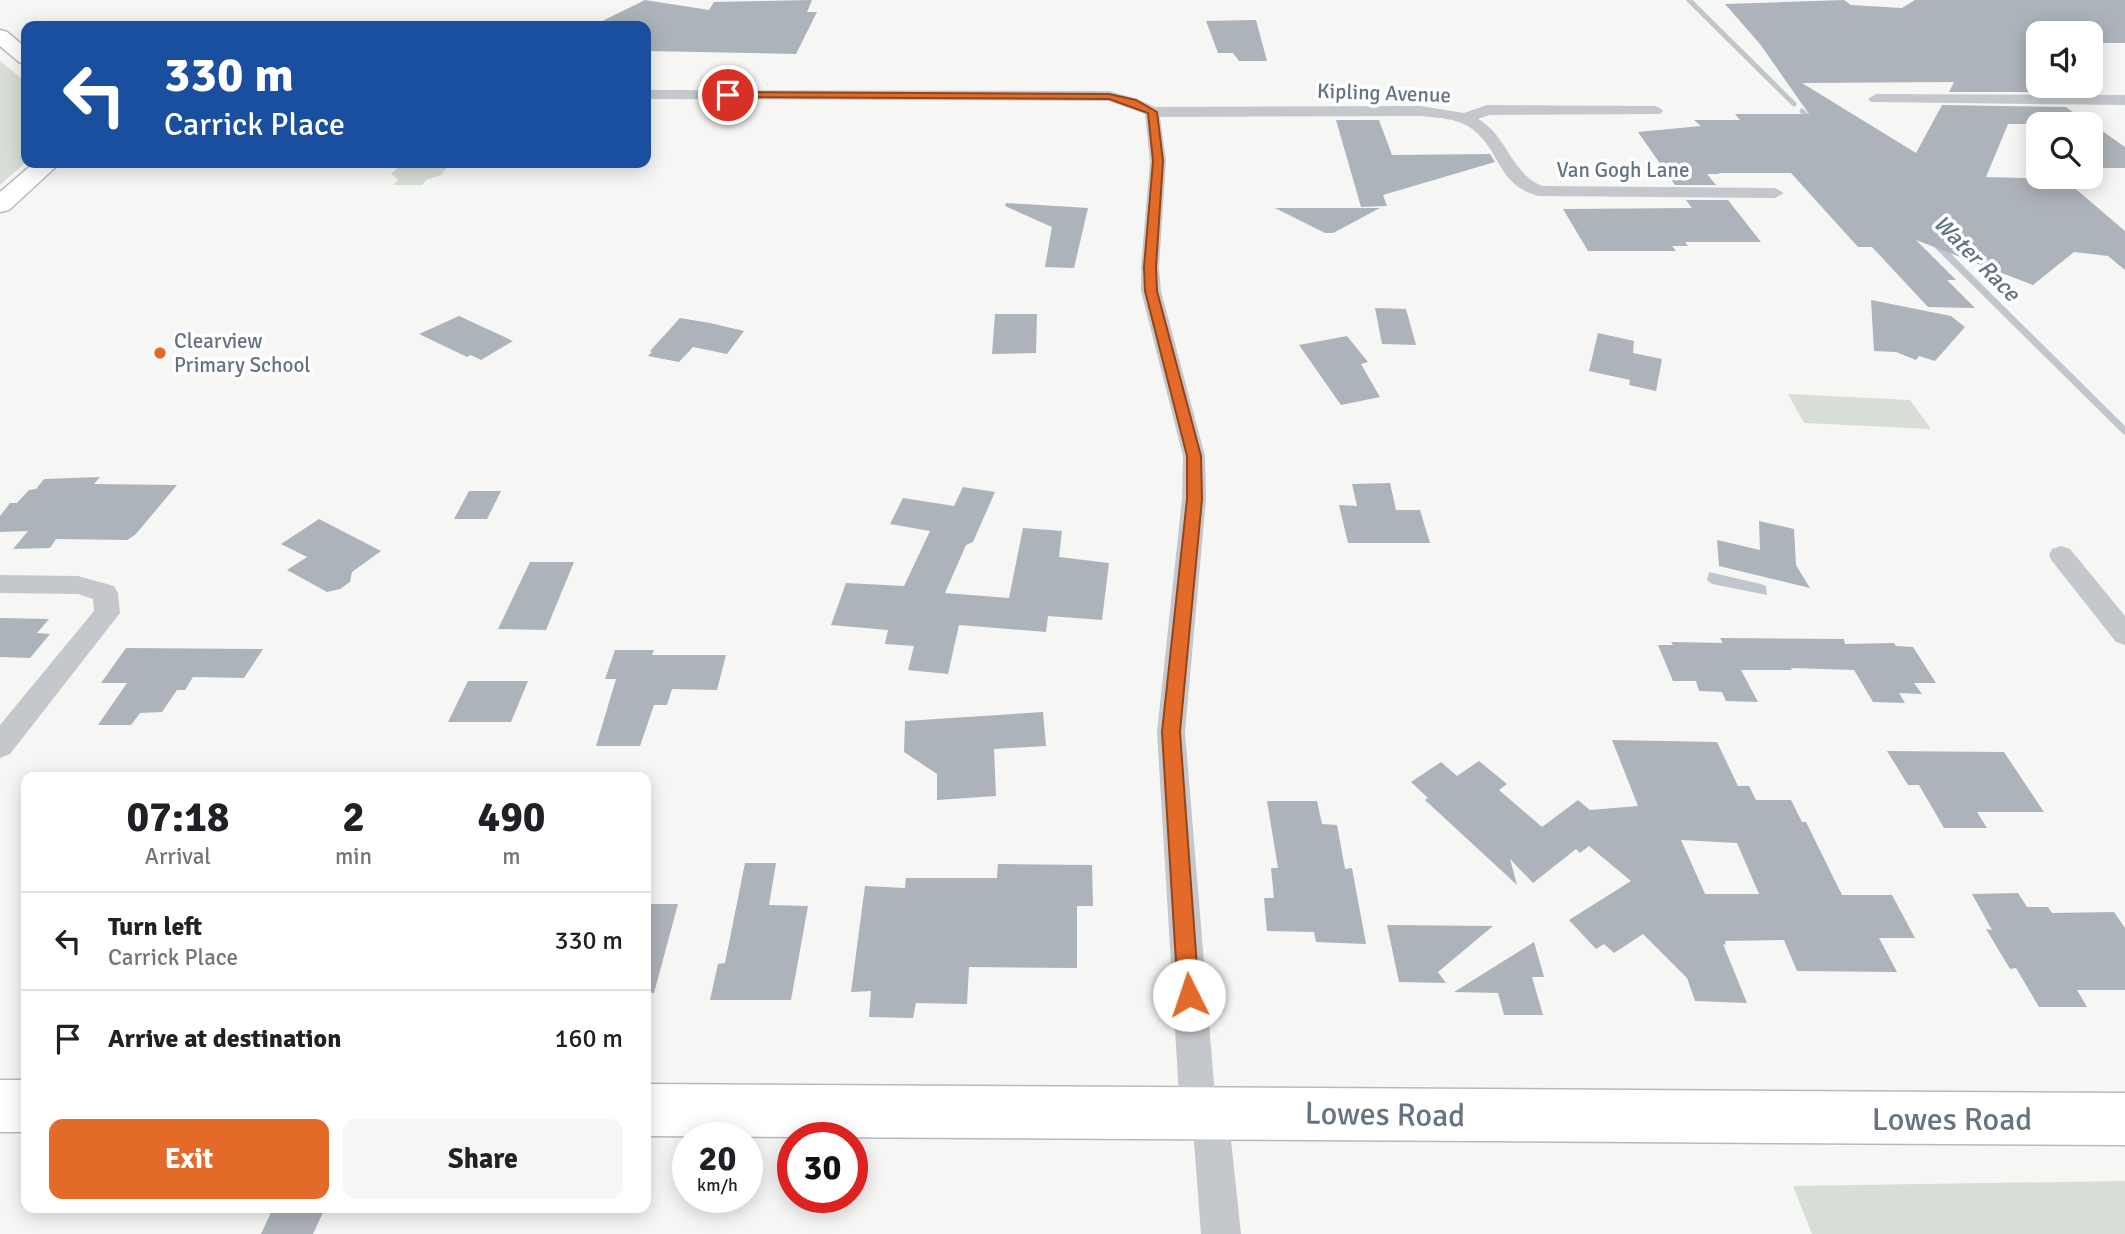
<!DOCTYPE html>
<style>
body{margin:0;font-family:Signika,sans-serif;background:#f6f6f6;color:#202124;height:100vh;display:flex;flex-direction:column;font-size:26px;white-space:nowrap}
*{box-sizing:border-box;margin:0}
p{font-size:23px;color:#757577}
.icon{flex:none;width:38px;height:38px;fill:none;stroke:currentColor;stroke-width:2;stroke-linecap:round;stroke-linejoin:round}
.map{position:relative;flex:1;overflow:hidden}
.details{position:absolute;left:21px;top:772px;width:630px;height:441px;display:flex;flex-direction:column;background:#fff;border-radius:14px;box-shadow:0 4px 18px #0003}
.details>*{flex:none}
.top-card{position:absolute;left:21px;top:21px;width:630px;height:147px;border-radius:14px;box-shadow:0 4px 18px #0003;background:#1a4fa0;color:#fff;overflow:hidden}
.controls{position:absolute;left:2026px;top:21px;display:grid;gap:14px}
.controls a{display:grid;place-items:center;width:77px;height:77px;border-radius:14px;background:#fff;box-shadow:0 4px 18px #0003;font-size:35px}
.speed{position:absolute;left:672px;top:1122px;display:flex;gap:14px;font-size:35px;font-weight:700;text-align:center}
.speed>*{display:grid;place-content:center;width:91px;height:91px;border-radius:50%;background:#fff;box-shadow:0 4px 18px #0003;line-height:1}
.speed small{font-size:18px;font-weight:400}
.speed .limit{border:10px solid #d22;background:#fff;color:#111}
.pin{position:absolute;display:grid;place-items:center;width:60px;height:60px;color:#fff;margin:-30px;border:4px solid #fff;border-radius:50%;box-shadow:0 2px 7px #0007}
.me{position:absolute;width:77px;margin:-38px;rotate:356deg;stroke-linejoin:round;filter:drop-shadow(0 0 5px #0008)}
.turn{display:flex;align-items:center;gap:24px;height:147px;padding:0 28px;font-size:32px}
.turn .icon{width:91px;height:91px;stroke-width:2.5}
.turn b{display:block;font-size:49px;line-height:60px}
.eta{display:flex;justify-content:space-evenly;align-items:center;height:119px;text-align:center}
.eta b{font-size:42px;font-weight:700;line-height:49px}
.cta{display:flex;gap:14px;margin-top:auto;padding:14px 28px}
.cta a{flex:1;height:80px;border-radius:14px;background:#e36a28;color:#fff;font-size:28px;font-weight:700;line-height:80px;text-align:center}
.cta a+a{background:#f6f6f6;color:#202124}
ul{padding:0;list-style:none}
li{display:flex;align-items:center;gap:21px;height:98px;padding:0 28px;border-top:2px solid #e0e0e0}
li div{flex:1}
li b{display:block;font-size:26px}
li em{font-style:normal}
.map>svg:first-child{display:block}
.green{fill:#d7ded5}
.water{fill:#bfc7cd}
.lines{fill:none;stroke-linecap:round;stroke-linejoin:round}
.stream-far1{stroke:#bfc7cd;stroke-width:5}
.stream{stroke:#bfc7cd;stroke-width:7}
.building{fill:#adb3ba;fill-rule:evenodd}
.secondary-casing{stroke:#b6bac0;stroke-width:3}
.street{fill:#c4c7cb;fill-rule:evenodd}
.secondary{fill:#fff;fill-rule:evenodd}
.route{fill:#e36a28;stroke:#94451a;stroke-width:2}
.poi-dot{fill:#e36a28;stroke:#fff;stroke-width:2.5}
.labels{text-anchor:middle;stroke-width:7;stroke-linejoin:round;paint-order:stroke}
.far-street-label{font-size:21px;fill:#667385;stroke:#fff}
.far-poi-label{font-size:21px;fill:#667385;stroke:#fff;text-anchor:start}
.far-water-label{font-size:23px;font-style:italic;fill:#627481;stroke:#fff}
.near-street-label{font-size:32px;fill:#667385;stroke:#fff}
</style>
<div class="map">
<svg width="2125" height="1234" viewBox="0 0 2125 1234">
<rect width="100%" height="100%" fill="#f6f7f4"/>
<!-- green -->
<g class="green">
<polygon points="0,61 26,82 26,162 0,185"/>
<polygon points="402,163 450,163 441,175 426,180 422,185 393,185 398,180 391,174"/>
<polygon points="1788,394 1910,400 1931,429 1804,423"/>
<polygon points="2125,1181 2125,1234 1812,1234 1793,1186"/>
</g>
<!-- water -->
<polygon class="water" points="1709,572 1761,584 1766,586 1767,595 1712,584 1707,580"/>
<g class="lines">
<!-- stream-far1 -->
<g class="stream-far1">
<polyline points="1689,0 1794,104"/>
<polyline points="1802,111 1814,123"/>
</g>
<!-- stream -->
<polyline class="stream" points="1934,242 2125,431"/>
</g>
<!-- building -->
<g class="building">
<polygon points="645,0 709,10 714,2 812,0 807,12 817,12 796,54 646,51 646,26 592,26"/>
<polygon points="1844,0 1851,5 1902,8 1915,0 2125,0 2125,43 2091,43 2091,33 2039,33 2039,80 2036,80 2039,87 2045,92 1949,92 1954,82 1802,83 1916,153 1942,105 2066,107 2090,124 2008,124 1986,177 2064,179 2125,231 2125,270 2108,256 2074,252 2033,285 1916,240 1956,280 1947,280 1975,308 1928,307 1872,247 1858,247 1791,173 1718,173 1720,174 1707,174 1716,185 1675,185 1638,132 1701,126 1694,120 1740,120 1735,114 1809,114 1760,44 1725,4"/>
<polygon points="1256,20 1267,61 1239,61 1233,53 1218,53 1206,21"/>
<polygon points="1336,120 1379,120 1392,155 1490,154 1495,162 1383,195 1387,206 1361,207"/>
<polygon points="2091,123 2125,147 2125,168 2091,168"/>
<polygon points="1686,200 1728,200 1761,242 1685,242 1688,246 1672,246 1676,251 1588,251 1563,209 1692,208"/>
<polygon points="1006,203 1088,208 1074,268 1045,267 1052,227 1005,206"/>
<polygon points="1275,208 1380,208 1333,233 1325,233"/>
<polygon points="1871,300 1951,316 1965,327 1935,361 1919,356 1916,360 1896,352 1874,351"/>
<polygon points="1375,308 1406,309 1416,345 1382,344"/>
<polygon points="995,314 1037,314 1036,353 992,354"/>
<polygon points="459,316 513,341 481,360 471,355 467,357 419,334"/>
<polygon points="680,318 710,323 744,331 727,354 693,347 679,362 648,356 652,352 650,351"/>
<polygon points="1598,333 1634,341 1633,353 1662,359 1656,391 1629,385 1630,380 1589,371"/>
<polygon points="1347,336 1368,362 1361,364 1380,397 1341,405 1299,345"/>
<polygon points="100,477 94,484 177,485 135,535 127,540 56,539 50,548 13,549 28,531 0,532 0,516 10,503 17,503 29,490 36,489 44,479"/>
<polygon points="1390,483 1396,510 1420,510 1430,543 1348,543 1339,505 1357,506 1352,484"/>
<polygon points="963,487 995,492 973,542 966,545 945,593 1009,598 1023,528 1062,531 1059,557 1109,563 1102,620 1048,616 1046,632 959,625 948,674 908,670 914,646 885,644 888,630 831,625 846,583 904,586 930,531 890,524 903,498 954,506"/>
<polygon points="469,491 501,491 487,519 454,519"/>
<polygon points="319,519 381,551 352,572 350,582 340,589 327,592 287,570 307,557 281,544"/>
<polygon points="1759,521 1794,529 1796,565 1810,588 1719,566 1717,540 1760,550"/>
<polygon points="530,562 574,562 546,630 498,629"/>
<polygon points="0,618 49,619 37,633 50,634 30,658 0,657"/>
<polygon points="1720,638 1844,639 1845,644 1894,643 1896,646 1913,647 1936,683 1914,683 1922,694 1899,693 1905,703 1873,702 1854,670 1791,668 1792,670 1741,670 1758,702 1726,701 1722,692 1699,691 1696,681 1673,681 1658,645 1673,645 1671,642 1723,643"/>
<polygon points="126,648 263,649 244,678 193,677 185,690 177,690 162,712 140,713 131,725 98,725 127,683 101,683"/>
<polygon points="615,650 654,650 652,655 726,655 717,690 672,689 667,705 654,705 640,746 596,746 616,679 605,679"/>
<polygon points="468,681 528,681 511,722 448,722"/>
<polygon points="1043,712 1046,746 994,749 996,796 937,800 937,774 904,752 905,721"/>
<path d="M 1612,740 L 1717,742 L 1738,786 L 1749,786 L 1756,800 L 1791,800 L 1802,822 L 1806,822 L 1842,895 L 1892,895 L 1915,938 L 1879,938 L 1897,972 L 1797,971 L 1784,940 L 1725,941 L 1726,945 L 1723,944 L 1747,1003 L 1695,1001 L 1687,978 L 1643,934 L 1614,953 L 1604,944 L 1596,949 L 1569,920 L 1631,881 L 1589,846 L 1580,853 L 1576,849 L 1533,883 L 1510,859 L 1517,885 L 1425,800 L 1428,798 L 1411,782 L 1441,762 L 1457,776 L 1479,761 L 1507,784 L 1499,790 L 1542,827 L 1578,800 L 1590,810 L 1638,806 ZM 1681,840 L 1737,843 L 1759,894 L 1705,894 Z"/>
<polygon points="1887,751 2004,752 2044,812 1977,812 1987,828 1944,828 1919,785 1908,785"/>
<polygon points="1267,801 1317,801 1322,824 1337,825 1345,869 1352,868 1366,944 1316,942 1314,932 1267,931 1264,898 1274,898 1271,868 1278,868"/>
<polygon points="745,863 776,863 769,905 808,906 791,1000 710,1000 718,964 725,963"/>
<polygon points="998,864 1092,865 1093,906 1077,906 1077,968 969,967 967,1004 916,1003 913,1018 869,1017 871,991 851,992 865,886 905,888 906,878 997,878"/>
<polygon points="2018,893 2027,907 2048,907 2052,913 2114,912 2125,928 2125,990 2077,990 2087,1007 2039,1007 2016,968 2010,969 1986,929 1992,930 1972,894"/>
<polygon points="646,904 678,904 654,993 646,992"/>
<polygon points="1387,925 1493,926 1438,972 1446,983 1399,982"/>
<polygon points="1534,942 1544,977 1532,977 1543,1015 1504,1015 1498,993 1454,992"/>
<polygon points="273,1208 325,1208 313,1234 261,1234"/>
</g>
<g class="lines">
<defs>
<g id="secondary">
<polygon points="0,30 7,32 26,48 26,64 19,62 0,46"/>
<polygon points="34,163 60,163 9,210 0,212 0,192"/>
<rect x="0" y="1080" width="26" height="52"/>
<polygon points="646,1084 2125,1093 2125,1145 646,1136"/>
</g>
</defs>
<!-- secondary casing -->
<use href="#secondary" class="secondary-casing"/>
<!-- street -->
<g class="street">
<path d="M 646,90 L 1109,91 L 1137,99 L 1155,107 L 1420,106 L 1464,113 L 1487,105 L 1655,106 L 1660,108 L 1663,111 L 1660,114 L 1489,115 L 1478,119 C 1507,135 1510,172 1542,186 L 1775,188 L 1784,193 L 1775,198 L 1539,196 C 1497,186 1501,150 1472,129 C 1458,118 1437,118 1420,116 L 1160,117 L 1166,161 L 1159,267 L 1161,291 L 1205,456 L 1206,499 L 1185,732 L 1215,1096 L 1223,1099 L 1228,1112 L 1241,1234 L 1201,1234 L 1193,1128 L 1185,1125 L 1180,1112 L 1157,732 L 1182,499 L 1183,456 L 1141,291 L 1141,267 L 1150,161 L 1145,114 L 1109,101 L 646,99 Z"/>
<polygon points="1876,94 2125,95 2125,105 1871,102 1868,99"/>
<polygon points="2061,546 2070,549 2125,616 2125,645 2116,642 2052,561 2049,555 2052,549"/>
<polygon points="0,575 78,576 114,586 118,593 120,613 10,754 0,758 0,725 94,611 93,599 78,594 0,593"/>
</g>
<!-- secondary -->
<use href="#secondary" class="secondary"/>
</g>
<!-- route -->
<polygon class="route" points="728,92 1109,94 1136,100 1157,112 1163,161 1156,267 1157,291 1201,456 1202,499 1180,732 1199,995 1196,1002 1189,1004 1181,1002 1178,995 1162,732 1187,499 1187,456 1145,291 1144,267 1153,161 1148,113 1109,99 725,97 724,95"/>
<!-- markers -->
<circle class="poi-dot" cx="160" cy="353" r="7"/>
<g class="labels">
<!-- far-street labels -->
<g class="far-street-label">
<text transform="translate(1384 93) rotate(2)" y="7">Kipling Avenue</text>
<text x="1623" y="177">Van Gogh Lane</text>
</g>
<!-- far-poi labels -->
<g class="far-poi-label">
<text x="174" y="348">Clearview<tspan x="174" dy="24">Primary School</tspan></text>
</g>
<!-- far-water labels -->
<g class="far-water-label">
<text transform="translate(1977 258) rotate(45)" y="8">Water Race</text>
</g>
<!-- near-street labels -->
<g class="near-street-label">
<text transform="translate(1385 1114) rotate(1)" y="11">Lowes Road</text>
<text x="1952" y="1130">Lowes Road</text>
</g>
</g>
</svg>
<div class="controls">
<a><svg class="icon" aria-label="sound" viewBox="0 0 24 24"><path d="M4 9h4l5-4v14l-5-4H4zM17 9q2 3 0 6"/></svg></a>
<a><svg class="icon" aria-label="search" viewBox="0 0 24 24"><circle cx="10" cy="10" r="6"/><path d="M15 15l6 6"/></svg></a>
</div>
<div class="speed"><div>20<small>km/h</small></div><div class="limit">30</div></div>
<div class="pin" style="left:728px;top:95px;background:#d93025"><svg class="icon" aria-label="arrive" viewBox="0 0 24 24"><path d="M6 21V4h12l-3 4 3 4H6"/></svg></div>
<svg class="me" style="left:1189px;top:995px" viewBox="-20 -20 40 40"><circle r="19" fill="#fff"/><path d="M0-13L10 11 0 6-10 11z" fill="#e36a28"/></svg>
<div class="top-card">
<div class="turn"><svg class="icon" aria-label="left" viewBox="0 0 24 24"><path d="M17 20v-9H6M10 6l-5 5 5 5"/></svg><div><b>330 m</b>Carrick Place</div></div>
</div>
<section class="details">
<div class="eta">
<div><b>07:18</b><p>Arrival</p></div>
<div><b>2</b><p>min</p></div>
<div><b>490</b><p>m</p></div>
</div>
<ul>
<li><svg class="icon" aria-label="left" viewBox="0 0 24 24"><path d="M17 20v-9H6M10 6l-5 5 5 5"/></svg><div><b>Turn left</b><p>Carrick Place</p></div><em>330 m</em></li>
<li><svg class="icon" aria-label="arrive" viewBox="0 0 24 24"><path d="M6 21V4h12l-3 4 3 4H6"/></svg><div><b>Arrive at destination</b></div><em>160 m</em></li>
</ul>
<div class="cta"><a>Exit</a><a>Share</a></div>
</section>
</div>
